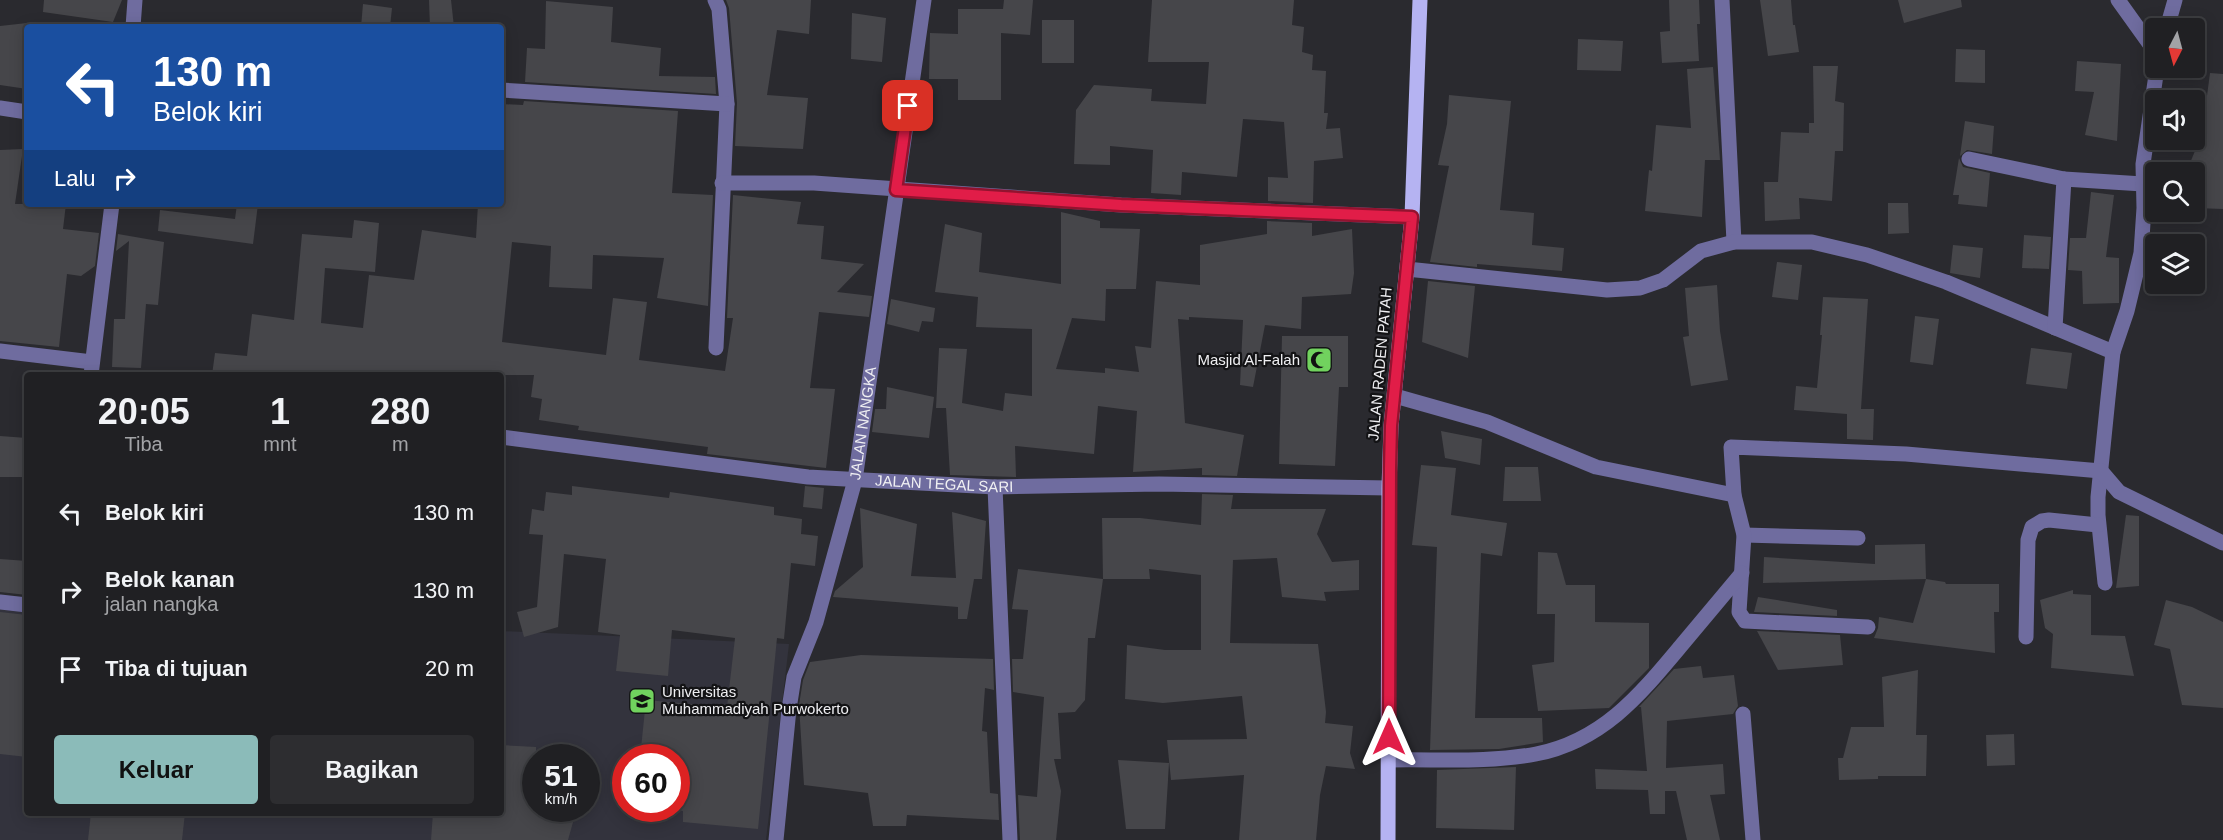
<!DOCTYPE html>
<html lang="id">
<style>
body{margin:0;font-family:Arial,sans-serif;background:#2d2d30;color:#f1f3f6;height:100vh;display:flex;flex-direction:column;font-size:22px;white-space:nowrap}
*{box-sizing:border-box;margin:0}
p{font-size:20px;color:#a2a3a6}
.icon{flex:none;width:33px;height:33px;fill:none;stroke:currentColor;stroke-width:2;stroke-linecap:round;stroke-linejoin:round}
.map{position:relative;flex:1;overflow:hidden}
.panel{position:absolute;left:24px;top:372px;width:480px;height:444px;display:flex;flex-direction:column;background:#202023;border-radius:6px;box-shadow:0 3px 15px #0003,0 0 0 2px #3d3e41}
.panel>*{flex:none}
.top-card{position:absolute;left:24px;top:24px;width:480px;height:183px;border-radius:6px;box-shadow:0 3px 15px #0003,0 0 0 2px #3d3e41;background:#1a4fa0;color:#fff;overflow:hidden}
.needle{width:39px;rotate:186deg}
.buttons{position:absolute;left:2145px;top:18px;display:grid;gap:12px}
.buttons a{display:grid;place-items:center;width:60px;height:60px;border-radius:6px;background:#202023;box-shadow:0 3px 15px #0003,0 0 0 2px #3d3e41;font-size:30px}
.speed{position:absolute;left:522px;top:744px;display:flex;gap:12px;font-size:30px;font-weight:700;text-align:center}
.speed>*{display:grid;place-content:center;width:78px;height:78px;border-radius:50%;background:#202023;box-shadow:0 3px 15px #0003,0 0 0 2px #3d3e41;line-height:1}
.speed small{font-size:15px;font-weight:400}
.speed .limit{border:9px solid #d22;background:#fff;color:#111}
.pin{position:absolute;display:grid;place-items:center;width:51px;height:51px;color:#fff;margin:-26px;border-radius:12px;box-shadow:0 3px 9px #0006}
.me{position:absolute;width:66px;margin:-33px;rotate:0deg;stroke-linejoin:round;filter:drop-shadow(0 0 4px #0008)}
.turn{display:flex;align-items:center;gap:21px;height:126px;padding:0 30px;font-size:27px}
.turn .icon{width:78px;height:78px;stroke-width:2.5}
.turn b{display:block;font-size:42px;line-height:51px}
.then{display:flex;align-items:center;height:57px;padding:0 30px;background:#0003;gap:12px;font-size:22px}
.eta{display:flex;justify-content:space-evenly;align-items:center;height:102px;text-align:center}
.eta b{font-size:36px;font-weight:700;line-height:42px}
.cta{display:flex;gap:12px;margin-top:auto;padding:12px 30px}
.cta a{flex:1;height:69px;border-radius:6px;background:#8bbbb9;color:#111;font-size:24px;font-weight:700;line-height:69px;text-align:center}
.cta a+a{background:#2d2d30;color:#f1f3f6}
ul{padding:0;list-style:none}
li{display:flex;align-items:center;gap:18px;height:78px;padding:0 30px}
li div{flex:1}
li b{display:block;font-size:22px}
li em{font-style:normal}
.map>svg:first-child{display:block}
.built{fill:#33333d;fill-rule:evenodd}
.building{fill:#46464a}
.lines{fill:none;stroke-linecap:round;stroke-linejoin:round}
.minor{stroke:#6f6c9f;stroke-width:15}
.major{stroke:#b5b3f2;stroke-width:15}
.route-casing{stroke:#92132f;stroke-width:15}
.route{stroke:#e11d48;stroke-width:10}
.labels{text-anchor:middle;stroke-width:4.5;stroke-linejoin:round;paint-order:stroke}
.poi-label{font-size:15px;fill:#efeff2;stroke:#131315;text-anchor:end}
.street-label{font-size:15px;fill:#efeff2;stroke:#131315}
</style>
<div class="map">
<svg width="2223" height="840" viewBox="0 0 2223 840">
<rect width="100%" height="100%" fill="#2a2a2f"/>
<!-- built -->
<path class="built" d="M 0,603 L 27,607 L 27,813 L 501,813 L 501,631 L 789,644 L 766,840 L 0,840 ZM 536,758 L 586,758 L 586,808 L 536,808 ZM 626,758 L 676,758 L 676,808 L 626,808 Z"/>
<!-- building -->
<g class="building">
<polygon points="44,0 122,0 113,22 43,12"/>
<polygon points="429,0 451,0 454,27 430,27"/>
<polygon points="726,0 811,0 809,34 777,30 767,95 808,98 803,149 735,146 737,103 729,8"/>
<polygon points="1004,0 1033,0 1030,35 1001,33 1001,100 958,100 958,79 929,79 930,33 958,34 958,9 1003,9"/>
<polygon points="1152,0 1294,0 1292,25 1304,27 1302,52 1313,55 1312,70 1326,71 1324,113 1328,113 1326,129 1340,128 1343,158 1314,161 1313,203 1268,201 1268,177 1288,178 1284,122 1243,119 1237,177 1182,172 1181,195 1151,193 1153,150 1110,146 1110,165 1074,164 1076,110 1094,85 1152,89 1151,101 1206,104 1209,62 1148,62"/>
<polygon points="1669,0 1699,0 1700,24 1697,24 1699,61 1662,63 1660,32 1670,31"/>
<polygon points="1760,0 1791,0 1793,25 1795,25 1799,52 1768,56"/>
<polygon points="1898,0 1961,0 1962,7 1904,23"/>
<polygon points="546,1 613,7 611,42 661,48 659,76 715,77 716,94 525,82 527,48 545,49"/>
<polygon points="363,4 392,8 390,27 361,27"/>
<polygon points="852,13 886,18 882,62 851,59"/>
<rect x="1042" y="20" width="32" height="43"/>
<polygon points="27,23 27,89 0,85 0,26"/>
<polygon points="1578,39 1623,41 1621,71 1577,70"/>
<polygon points="1956,49 1985,50 1985,83 1955,82"/>
<polygon points="2077,61 2121,64 2117,141 2085,135 2094,92 2075,91"/>
<polygon points="1813,66 1838,66 1835,101 1844,103 1843,151 1835,151 1832,201 1799,198 1800,219 1765,221 1764,182 1778,182 1781,132 1809,133 1809,123 1814,123"/>
<polygon points="1713,67 1720,160 1705,160 1702,217 1645,211 1649,170 1652,171 1656,125 1691,128 1687,69"/>
<polygon points="2210,73 2223,74 2223,209 2195,208 2194,164 2190,163 2202,134"/>
<polygon points="1449,95 1511,101 1500,210 1534,213 1532,245 1564,248 1562,271 1477,264 1477,267 1430,262 1449,166 1438,165 1447,124"/>
<polygon points="524,101 678,111 672,193 713,195 708,306 657,298 664,258 593,255 592,289 549,287 551,246 512,242 502,342 606,355 613,298 647,302 639,360 725,371 733,318 727,318 733,195 801,202 797,224 824,226 821,259 864,264 837,292 872,296 869,317 819,312 810,388 835,389 826,468 707,454 708,447 578,430 579,426 539,420 542,399 531,397 534,375 212,375 215,353 247,356 252,314 294,320 302,234 352,238 354,220 379,223 375,272 325,268 321,323 363,328 369,275 414,280 422,230 476,238 478,204 501,204 501,104 523,105"/>
<polygon points="1965,121 1994,126 1992,154 1967,150 1960,156"/>
<polygon points="23,149 15,204 66,204 63,229 99,233 95,266 81,276 67,274 59,347 0,341 0,150"/>
<polygon points="1959,158 1963,167 1990,173 1987,207 1958,204 1959,195 1953,195"/>
<polygon points="2091,192 2114,195 2106,257 2119,258 2119,303 2083,304 2082,271 2068,270 2070,238 2086,238"/>
<polygon points="1888,203 1908,203 1909,233 1888,234"/>
<polygon points="237,204 258,204 253,244 158,231 160,210 235,219"/>
<polygon points="1061,212 1100,221 1100,228 1140,229 1136,289 1106,289 1105,321 1072,318 1056,369 1105,373 1105,368 1139,372 1135,346 1151,348 1156,281 1200,285 1200,245 1267,234 1267,221 1312,223 1312,236 1352,229 1354,273 1351,294 1302,297 1301,329 1265,325 1253,387 1240,385 1243,320 1189,317 1189,320 1178,319 1185,423 1244,435 1237,476 1202,475 1202,468 1133,472 1137,411 1098,406 1094,454 1015,446 1016,477 950,475 946,408 936,408 939,348 967,349 962,403 1003,411 1005,393 1032,396 1032,329 976,327 978,297 935,292 945,224 982,233 979,272 1061,284"/>
<polygon points="118,234 164,242 158,305 146,304 141,368 112,367 114,319 125,319 129,241 116,251"/>
<polygon points="2024,235 2051,237 2049,269 2022,268"/>
<polygon points="1953,245 1983,248 1980,278 1950,273"/>
<polygon points="1777,262 1802,265 1798,300 1772,297"/>
<polygon points="1428,281 1475,286 1468,358 1422,342"/>
<polygon points="1717,285 1720,331 1728,380 1691,386 1683,337 1689,336 1685,288"/>
<polygon points="1823,297 1868,299 1861,409 1874,409 1873,440 1847,439 1847,414 1794,410 1796,386 1817,388 1822,335 1820,335"/>
<polygon points="891,299 935,308 933,322 922,321 919,332 887,324"/>
<polygon points="1915,316 1939,319 1933,365 1910,362"/>
<polygon points="1282,336 1348,336 1348,387 1339,387 1335,466 1279,464"/>
<polygon points="2031,348 2072,353 2067,389 2026,384"/>
<polygon points="887,387 934,397 929,438 872,432 875,409 886,409"/>
<polygon points="1441,431 1482,439 1480,465 1445,458"/>
<polygon points="0,436 27,438 27,477 0,477"/>
<polygon points="1421,465 1456,468 1451,515 1507,523 1502,556 1481,553 1475,718 1542,718 1543,742 1499,749 1430,750 1437,547 1412,545"/>
<polygon points="1505,467 1538,467 1541,501 1503,501"/>
<polygon points="572,486 669,498 670,492 774,507 774,515 802,519 801,534 818,536 815,566 791,563 784,639 777,638 758,829 683,822 683,811 676,810 676,758 640,758 646,700 727,707 735,638 672,630 668,676 616,671 620,635 598,632 606,559 564,554 558,627 524,637 517,612 537,607 543,535 529,534 532,509 544,511 546,492 572,495"/>
<polygon points="805,486 824,488 822,509 803,507"/>
<polygon points="1202,494 1233,495 1231,509 1326,509 1317,534 1332,562 1359,560 1359,590 1324,592 1326,601 1282,597 1277,558 1233,560 1230,643 1318,644 1326,712 1325,723 1353,726 1350,753 1355,769 1326,766 1320,795 1316,840 1239,840 1244,775 1171,780 1167,740 1247,739 1242,696 1163,703 1125,699 1127,645 1165,650 1201,650 1201,575 1149,569 1150,579 1103,579 1102,518 1140,518 1201,525"/>
<polygon points="860,508 917,524 911,576 956,578 952,512 986,521 982,579 974,579 967,619 958,619 958,607 833,597 835,591 863,567"/>
<polygon points="2126,515 2139,516 2139,586 2116,588"/>
<polygon points="1925,544 1926,579 1763,583 1764,557 1875,564 1875,545"/>
<polygon points="1538,552 1557,553 1566,585 1595,585 1595,622 1649,623 1649,668 1609,708 1538,711 1532,665 1554,662 1555,614 1537,614"/>
<polygon points="0,559 27,561 27,595 0,592"/>
<polygon points="1018,569 1103,579 1095,638 1088,638 1085,700 1075,712 1058,713 1061,759 1054,759 1061,791 1056,840 1020,840 1018,795 1037,797 1044,697 1013,692 1012,659 1023,659 1028,610 1012,609"/>
<polygon points="1926,579 1945,582 1946,584 1999,584 1999,612 1994,612 1995,653 1874,638 1878,628 1879,617 1913,623"/>
<polygon points="2073,590 2073,594 2091,595 2091,635 2125,636 2134,676 2051,668 2053,634 2045,628 2040,600"/>
<polygon points="1758,597 1837,610 1837,616 1754,612"/>
<polygon points="2166,600 2192,607 2223,622 2223,708 2182,705 2170,649 2154,645"/>
<polygon points="0,612 27,615 27,757 0,754"/>
<polygon points="1757,631 1840,635 1843,665 1778,670"/>
<polygon points="861,655 993,659 994,690 985,688 982,731 987,732 990,793 998,794 999,820 907,815 906,826 873,826 868,793 804,785 799,705 803,680 810,662"/>
<polygon points="1701,666 1703,678 1734,675 1738,706 1733,714 1667,721 1666,768 1723,764 1725,794 1710,795 1720,840 1687,840 1676,791 1665,791 1665,814 1650,814 1648,790 1596,789 1595,769 1647,771 1641,707 1639,707 1674,669"/>
<polygon points="1918,670 1916,735 1927,735 1926,776 1878,776 1878,779 1839,780 1838,758 1843,758 1851,727 1884,727 1882,677"/>
<polygon points="2014,734 2015,765 1987,766 1986,735"/>
<polygon points="501,745 536,747 536,808 577,808 568,840 431,840 433,813 501,813"/>
<polygon points="1118,760 1169,763 1165,829 1126,829"/>
<polygon points="1516,767 1514,830 1436,828 1437,770"/>
<polygon points="91,813 185,813 182,840 88,840"/>
</g>
<g class="lines">
<!-- minor -->
<g class="minor">
<polyline points="715,0 719,9 727,104 716,348"/>
<polyline points="1722,0 1734,242"/>
<polyline points="2118,0 2156,53"/>
<polyline points="133,27 135,0"/>
<polyline points="2167,28 2175,0"/>
<polyline points="501,90 727,104"/>
<polyline points="0,108 27,112"/>
<polyline points="1969,159 2064,179 2143,184"/>
<polyline points="722,183 814,183 1121,205 1412,217"/>
<polyline points="1407,269 1607,290 1640,288 1663,280 1701,251 1734,242 1812,242 1867,255 1946,282 2113,352"/>
<polyline points="2055,328 2064,179"/>
<polyline points="0,351 92,362"/>
<polyline points="91,375 112,204"/>
<polyline points="1395,396 1487,422 1596,467 1734,495"/>
<path id="s1" d="M 501,437 L 808,477 L 995,487 L 1159,484 L 1389,488"/>
<polyline points="995,487 1010,840"/>
<polyline points="1744,535 1858,538"/>
<polyline points="2105,583 2098,515 2098,497 2108,398 2113,352 2127,311 2141,253 2144,208 2143,164 2157,68"/>
<polyline points="0,602 27,605"/>
<polyline points="1868,627 1745,621 1739,612 1744,535 1734,495 1731,447 1906,454 2101,471 2119,492 2223,543"/>
<polyline points="2026,637 2028,540 2032,527 2042,521 2049,520 2098,525"/>
<polyline points="1743,714 1753,840"/>
<path d="M 1390,760 C 1438,759 1488,763 1536,754 C 1602,741 1639,696 1680,647 C 1701,622 1721,598 1742,573"/>
<path id="s2" d="M 776,840 L 789,709 L 794,677 L 816,622 L 855,480 L 924,0"/>
</g>
<!-- major -->
<polyline class="major" points="1388,840 1389,488 1391,426 1412,217 1420,0"/>
</g>
<g class="lines">
<defs>
<polyline id="route" points="908,106 896,190 1121,205 1412,217 1391,426 1390,468 1389,737"/>
</defs>
<!-- route casing -->
<use href="#route" class="route-casing"/>
<!-- route -->
<use href="#route" class="route"/>
</g>
<!-- icons -->
<defs>
<symbol id="mosque-square" viewBox="-11 -11 22 22"><rect x="-9" y="-9" width="18" height="18" rx="4" fill="#71d25e" stroke="#131315"/><path d="M3.5-4.9A6 6 0 1 0 3.5 4.9A5 5 0 1 1 3.5-4.9Z" fill="#111"/></symbol>
<symbol id="university-square" viewBox="-11 -11 22 22"><rect x="-9" y="-9" width="18" height="18" rx="4" fill="#71d25e" stroke="#131315"/><path d="M0-5L7-2L0 1L-7-2ZM-4 1L0 2.5L4 1V4Q0 6-4 4Z" fill="#111"/></symbol>
</defs>
<g fill-rule="evenodd">
<use href="#mosque-square" x="1304" y="345" width="30" height="30"/>
<use href="#university-square" x="627" y="686" width="30" height="30"/>
</g>
<g class="labels">
<!-- poi labels -->
<g class="poi-label">
<text x="1300" y="365">Masjid Al-Falah</text>
<text x="662" y="697" text-anchor="start">Universitas<tspan x="662" dy="17">Muhammadiyah Purwokerto</tspan></text>
</g>
<!-- street labels -->
<g class="street-label">
<text transform="translate(1380 364) rotate(-85)" y="5">JALAN RADEN PATAH</text>
<text dy="5" stroke="none"><textPath href="#s2" startOffset="428">JALAN NANGKA</textPath></text>
<text dy="5" stroke="none"><textPath href="#s1" startOffset="446">JALAN TEGAL SARI</textPath></text>
</g>
</g>
</svg>
<div class="buttons">
<a><svg class="needle" viewBox="-14 -14 28 28"><path d="M0-13l5 13h-10z" fill="#e53935"/><path d="M0 13l5-13h-10z" fill="#a2a3a6"/></svg></a>
<a><svg class="icon" aria-label="sound" viewBox="0 0 24 24"><path d="M4 9h4l5-4v14l-5-4H4zM17 9q2 3 0 6"/></svg></a>
<a><svg class="icon" aria-label="search" viewBox="0 0 24 24"><circle cx="10" cy="10" r="6"/><path d="M15 15l6 6"/></svg></a>
<a><svg class="icon" aria-label="layers" viewBox="0 0 24 24"><path d="M12 4l9 5-9 5-9-5zM3 14l9 5 9-5"/></svg></a>
</div>
<div class="speed"><div>51<small>km/h</small></div><div class="limit">60</div></div>
<div class="pin" style="left:908px;top:106px;background:#d93025"><svg class="icon" aria-label="arrive" viewBox="0 0 24 24"><path d="M6 21V4h12l-3 4 3 4H6"/></svg></div>
<svg class="me" style="left:1389px;top:737px" viewBox="-20 -20 40 40"><path d="M0-17L14 15 0 8-14 15z" fill="#e11d48" stroke="#fff" stroke-width="4"/></svg>
<div class="top-card">
<div class="turn"><svg class="icon" aria-label="left" viewBox="0 0 24 24"><path d="M17 20v-9H6M10 6l-5 5 5 5"/></svg><div><b>130 m</b>Belok kiri</div></div>
<div class="then">Lalu<svg class="icon" aria-label="right" viewBox="0 0 24 24"><path d="M7 20v-9h11M14 6l5 5-5 5"/></svg></div>
</div>
<section class="panel">
<div class="eta">
<div><b>20:05</b><p>Tiba</p></div>
<div><b>1</b><p>mnt</p></div>
<div><b>280</b><p>m</p></div>
</div>
<ul>
<li><svg class="icon" aria-label="left" viewBox="0 0 24 24"><path d="M17 20v-9H6M10 6l-5 5 5 5"/></svg><div><b>Belok kiri</b></div><em>130 m</em></li>
<li><svg class="icon" aria-label="right" viewBox="0 0 24 24"><path d="M7 20v-9h11M14 6l5 5-5 5"/></svg><div><b>Belok kanan</b><p>jalan nangka</p></div><em>130 m</em></li>
<li><svg class="icon" aria-label="arrive" viewBox="0 0 24 24"><path d="M6 21V4h12l-3 4 3 4H6"/></svg><div><b>Tiba di tujuan</b></div><em>20 m</em></li>
</ul>
<div class="cta"><a>Keluar</a><a>Bagikan</a></div>
</section>
</div>
